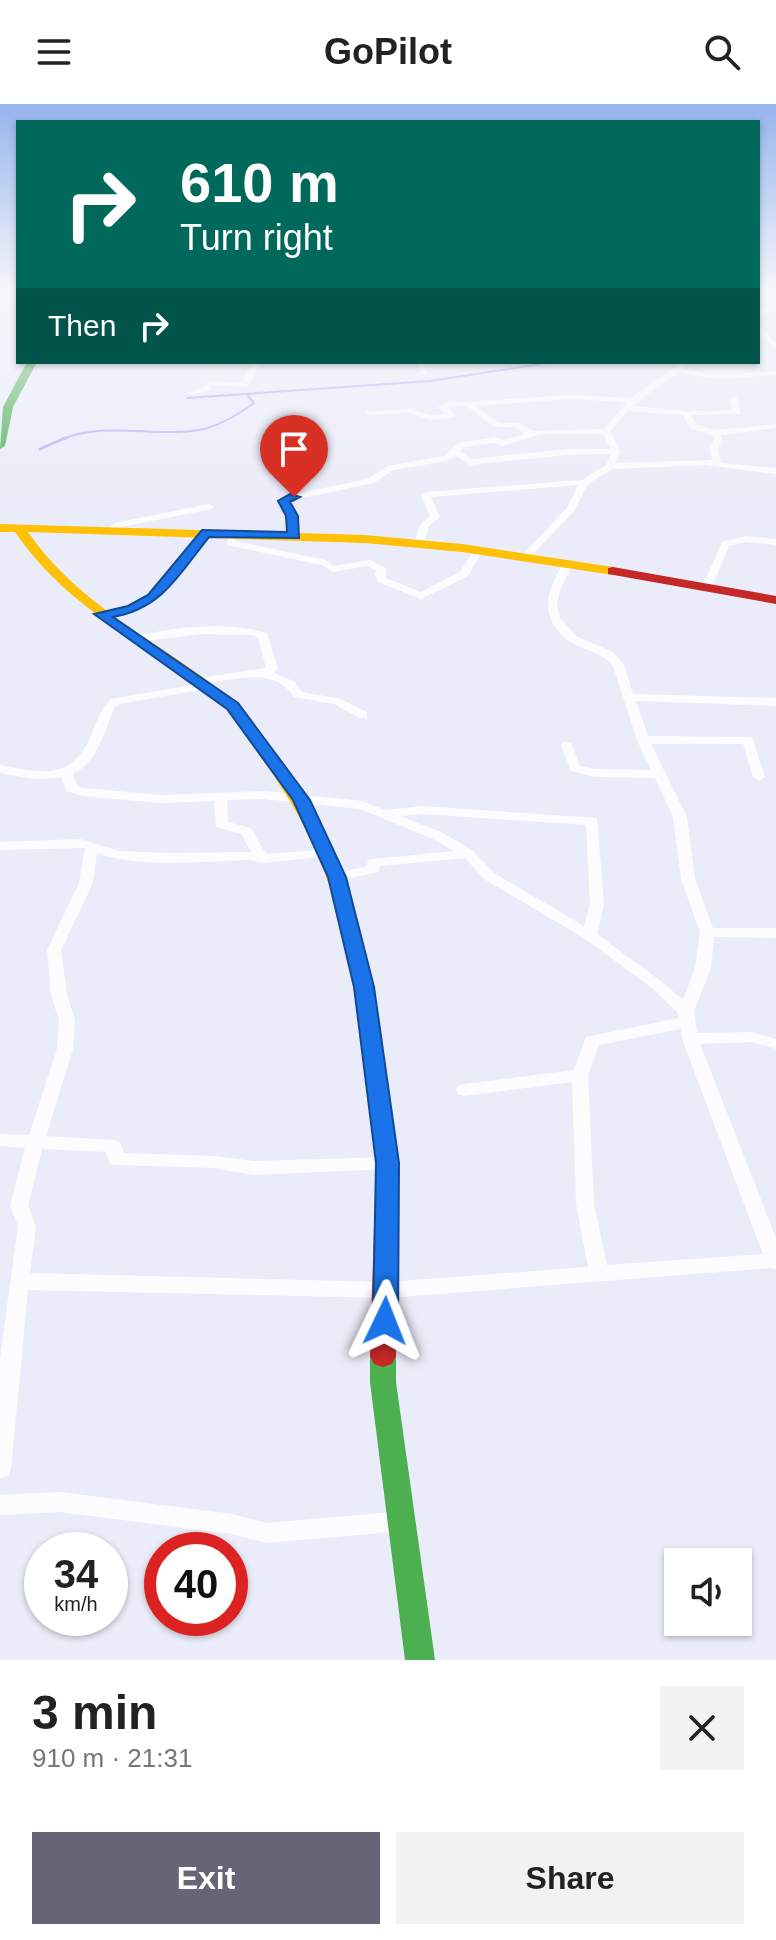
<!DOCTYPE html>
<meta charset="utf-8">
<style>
body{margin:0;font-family:Arial,sans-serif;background:#f2f2f2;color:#222;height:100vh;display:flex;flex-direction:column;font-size:30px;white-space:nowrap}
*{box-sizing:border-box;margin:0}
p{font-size:26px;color:#767676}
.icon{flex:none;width:44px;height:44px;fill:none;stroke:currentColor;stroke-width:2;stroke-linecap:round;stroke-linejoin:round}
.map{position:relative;height:1556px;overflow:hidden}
.details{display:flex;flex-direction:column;background:#fff;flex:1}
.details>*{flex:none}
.hud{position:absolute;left:16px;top:16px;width:744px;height:244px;border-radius:0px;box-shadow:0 2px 6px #0004;background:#00695c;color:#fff;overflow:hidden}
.controls{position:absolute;left:664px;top:1444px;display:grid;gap:16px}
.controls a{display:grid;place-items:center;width:88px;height:88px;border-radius:0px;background:#fff;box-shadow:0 2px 6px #0004;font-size:40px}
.speed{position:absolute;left:24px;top:1428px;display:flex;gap:16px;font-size:40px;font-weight:700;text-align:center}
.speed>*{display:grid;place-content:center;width:104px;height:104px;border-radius:50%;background:#fff;box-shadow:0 2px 6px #0004;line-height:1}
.speed small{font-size:20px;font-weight:400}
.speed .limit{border:12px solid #d22;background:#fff;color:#111}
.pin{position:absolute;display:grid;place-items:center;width:68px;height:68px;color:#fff;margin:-82px -34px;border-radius:50% 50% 50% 0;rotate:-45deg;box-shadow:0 0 8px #0007}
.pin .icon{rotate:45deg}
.me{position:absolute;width:88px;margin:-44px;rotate:2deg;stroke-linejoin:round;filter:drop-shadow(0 0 6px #0008)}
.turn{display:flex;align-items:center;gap:28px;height:168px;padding:0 32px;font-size:36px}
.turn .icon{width:104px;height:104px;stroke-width:2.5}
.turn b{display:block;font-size:56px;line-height:68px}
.then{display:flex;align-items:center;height:76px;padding:0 32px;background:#0003;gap:16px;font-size:30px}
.round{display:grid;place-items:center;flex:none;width:84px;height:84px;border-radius:0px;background:#f2f2f2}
.overview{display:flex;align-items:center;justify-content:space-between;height:136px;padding:0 32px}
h1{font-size:48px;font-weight:600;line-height:60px}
.action{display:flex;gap:16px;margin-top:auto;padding:16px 32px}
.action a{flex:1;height:92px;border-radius:0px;background:#666578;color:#fff;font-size:32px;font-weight:600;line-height:92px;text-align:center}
.action a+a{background:#f2f2f2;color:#222}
header{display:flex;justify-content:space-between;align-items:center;height:104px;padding:0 32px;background:#fff;font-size:36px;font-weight:600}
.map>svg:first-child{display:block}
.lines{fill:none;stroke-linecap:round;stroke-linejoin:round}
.stream-far1{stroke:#b6b4f5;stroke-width:2}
.stream{stroke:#b6b4f5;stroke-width:3}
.street{fill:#fcfcfe;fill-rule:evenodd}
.fast{fill:#4caf50;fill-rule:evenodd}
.slow{fill:#ffc107;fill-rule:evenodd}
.jam{fill:#c62828;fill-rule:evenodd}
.route{fill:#1a73e8;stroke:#114b97;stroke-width:2}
</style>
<header><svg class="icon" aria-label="menu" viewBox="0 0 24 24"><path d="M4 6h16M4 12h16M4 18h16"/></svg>GoPilot<svg class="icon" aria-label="search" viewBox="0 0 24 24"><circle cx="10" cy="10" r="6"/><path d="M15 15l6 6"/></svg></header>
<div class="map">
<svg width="776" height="1556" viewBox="0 0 776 1556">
<rect width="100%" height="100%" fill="#ebecf9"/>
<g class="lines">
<!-- stream-far1 -->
<g class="stream-far1">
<polyline points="187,294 430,277 553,258"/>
<path d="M 61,336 C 105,316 158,335 204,325 C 223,320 238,310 254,299 L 248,292"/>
</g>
<!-- stream -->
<polyline class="stream" points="40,345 65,334"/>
<!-- street -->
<g class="street">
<polygon points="18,194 18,198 9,197 10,196"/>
<polygon points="776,199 776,204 758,212 758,207"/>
<polygon points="758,221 776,239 776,245 758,227"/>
<polygon points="253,258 261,258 248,283 212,281 211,286 191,291 187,289 204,283 209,277 242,279"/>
<polygon points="416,258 424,258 427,270 421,270"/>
<path d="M 683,258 L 692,258 L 683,265 L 717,271 L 776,267 L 776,271 L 717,275 L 678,268 L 632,302 L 686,307 L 733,306 L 730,295 L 737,293 L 741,310 L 691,311 L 696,320 L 715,326 L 776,320 L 776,324 L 720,331 L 722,334 L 718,345 L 721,359 L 776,364 L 776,370 L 705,361 L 612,365 L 588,380 L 574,407 L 529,454 L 526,455 L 521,452 L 523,450 L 567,404 L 578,381 L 431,393 L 440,413 L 429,422 L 424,439 L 419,442 L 414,439 L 420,421 L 430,412 L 421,391 L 426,388 L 582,376 L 606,361 L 611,350 L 565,351 L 470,361 L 455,351 L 447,357 L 393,366 L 374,379 L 292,396 L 289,398 L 297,412 L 299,432 L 294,435 L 289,432 L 287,412 L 279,397 L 286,392 L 368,375 L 387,362 L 444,352 L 458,339 L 495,333 L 503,336 L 525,330 L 514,323 L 494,323 L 467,302 L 448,303 L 455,311 L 454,313 L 430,316 L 410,309 L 370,311 L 366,309 L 367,307 L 411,305 L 431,311 L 445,310 L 438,303 L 447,299 L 570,291 L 631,294 ZM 570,295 L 627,298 L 604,325 L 533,327 L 519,319 L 499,319 L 476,302 ZM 628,307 L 683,311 L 690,324 L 711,331 L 714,334 L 710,345 L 712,356 L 615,359 L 620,347 L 610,327 ZM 540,330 L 603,330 L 611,345 L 565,345 L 472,355 L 460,347 L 464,343 L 494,339 L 503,342 Z"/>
<polygon points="209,400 214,403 212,405 121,423 109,430 104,427 115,419"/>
<path d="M 203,427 L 211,429 C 181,467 152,517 97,512 L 97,508 L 129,502 L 149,491 Z"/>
<polygon points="228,428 234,428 235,437 325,456 334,462 370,456 386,464 386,474 421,488 460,468 476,443 484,445 468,472 421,495 378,478 374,469 376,467 368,462 332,468 322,461 227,441"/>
<polygon points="746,432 776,435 776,441 746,438 729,442 712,483 703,485 702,483 722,438"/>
<path d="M 568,456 L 573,459 L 560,486 L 557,501 L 560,514 L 576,532 L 613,548 L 624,561 L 633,590 L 776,594 L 776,602 L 636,597 L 648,632 L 752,633 L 765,673 L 759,677 L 753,673 L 743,640 L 651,640 L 687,713 L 695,775 L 713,824 L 776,824 L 776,834 L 714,833 L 711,864 L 694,907 L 697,929 L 751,928 L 776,935 L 776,945 L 751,938 L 700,940 L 776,1134 L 776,1165 L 771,1164 L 387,1194 L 28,1186 L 11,1365 L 8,1372 L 0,1375 L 0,1254 L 18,1122 L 10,1102 L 25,1044 L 0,1042 L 0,1030 L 29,1031 L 57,945 L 59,916 L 51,891 L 47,846 L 79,779 L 85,744 L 0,746 L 0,738 L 80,735 L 120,747 L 169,749 L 251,748 L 241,730 L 216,723 L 214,697 L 162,699 L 81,692 L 67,687 L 61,673 C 41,677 20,673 0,669 L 0,661 C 45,670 74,676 93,627 C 98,615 101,604 111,595 L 198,580 L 194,577 L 200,574 L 266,564 L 258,533 L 251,531 L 201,530 L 137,538 L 133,537 L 133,533 C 175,523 225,517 267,529 L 278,565 L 274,569 L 295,578 L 302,588 L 341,595 L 367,608 L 367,614 L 359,614 L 334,600 L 294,593 C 274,563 240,575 209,579 L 212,582 L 206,585 L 119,600 L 114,604 C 104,629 98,657 73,670 L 77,682 L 83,684 L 162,691 L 264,687 L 362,697 L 385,706 L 422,702 L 597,714 L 604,800 L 597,830 L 662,878 L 683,896 L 695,864 L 700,828 L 681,775 L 673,713 L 655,674 L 595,673 L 571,667 L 561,641 L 563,638 L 571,638 L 580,662 L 595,665 L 651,666 L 637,636 L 613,562 C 601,547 584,547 569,537 C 550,524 543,503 552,482 C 556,473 560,461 568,456 ZM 264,695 L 360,705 L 433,735 L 454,747 L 373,755 L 368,756 L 367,762 L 332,770 L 330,773 L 337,777 L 379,768 L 380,762 L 465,754 L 484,775 L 584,834 L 652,884 L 678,909 L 679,914 L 586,933 L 574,966 L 464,980 L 458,982 L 456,986 L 458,990 L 464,992 L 572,978 L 576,1100 L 588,1163 L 387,1178 L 30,1169 L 36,1122 L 28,1102 L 42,1045 L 106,1048 L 110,1060 L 116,1061 L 213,1064 L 254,1071 L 387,1065 L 393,1064 L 396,1059 L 393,1054 L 387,1053 L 254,1057 L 213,1052 L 124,1049 L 120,1038 L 114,1036 L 46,1032 L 73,945 L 75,916 L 67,891 L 61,846 L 93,779 L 97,749 C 142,765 203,757 251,756 L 262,759 L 331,752 L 333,749 L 331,746 L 326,745 L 266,750 L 251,724 L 228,718 L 227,696 ZM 422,710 L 586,721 L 590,800 L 584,822 L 494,769 L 473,747 L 443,729 L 400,712 ZM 681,925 L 682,935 L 763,1150 L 607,1161 L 594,1100 L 588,971 L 599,941 Z"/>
<polygon points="60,1388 232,1410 267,1419 403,1407 411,1410 414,1417 411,1424 403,1427 267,1439 232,1430 60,1408 0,1411 0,1391"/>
</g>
<!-- fast -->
<g class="fast">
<polygon points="27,258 37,258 13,303 5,342 0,345 3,303"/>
<polygon points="383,1241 392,1244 396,1252 396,1278 435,1556 405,1556 370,1278 370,1252 374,1244"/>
</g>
<!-- slow -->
<path class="slow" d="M 0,420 L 365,431 L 462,440 L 613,463 L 619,467 L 613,471 L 462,448 L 365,439 L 28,428 C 80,504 165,540 234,597 C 248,608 257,625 268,640 C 303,688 334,736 351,794 L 342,799 L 333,794 C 317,737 288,691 254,643 C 245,630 237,615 225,604 C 153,541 71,510 15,428 L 0,428 Z"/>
<!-- jam -->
<g class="jam">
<polygon points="613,463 776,492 776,500 608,470 608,464"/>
<polygon points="342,789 351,794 374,883 398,1059 396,1252 392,1260 383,1263 374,1260 370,1252 376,1059 354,883 333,794"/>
</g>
</g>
<!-- sky -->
<linearGradient id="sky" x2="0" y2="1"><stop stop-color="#94b4ed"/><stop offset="0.46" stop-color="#f6f6fc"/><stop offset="1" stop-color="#f6f6fc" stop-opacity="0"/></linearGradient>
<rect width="776" height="401" fill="url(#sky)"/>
<!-- route -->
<path class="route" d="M 290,390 L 300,393 L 290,398 L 298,412 L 299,434 L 209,433 C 179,470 163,504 113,513 L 238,599 L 310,696 L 346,773 L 374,883 L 399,1059 L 398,1217 L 394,1224 L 385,1227 L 376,1224 L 373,1217 L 376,1059 L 354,883 L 328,773 L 293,696 L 227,605 L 94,510 L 128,502 L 148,491 L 202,426 L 287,428 L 286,412 L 278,397 Z"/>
</svg>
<div class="controls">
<a><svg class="icon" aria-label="sound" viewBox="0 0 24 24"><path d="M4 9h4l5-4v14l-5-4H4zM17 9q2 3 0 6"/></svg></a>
</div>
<div class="speed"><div>34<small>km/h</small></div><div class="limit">40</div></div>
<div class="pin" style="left:294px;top:393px;background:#d93025"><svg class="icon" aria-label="arrive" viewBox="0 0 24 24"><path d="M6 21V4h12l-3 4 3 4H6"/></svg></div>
<svg class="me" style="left:385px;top:1217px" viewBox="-20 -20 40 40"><path d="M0-17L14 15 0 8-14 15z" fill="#1a73e8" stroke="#fff" stroke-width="4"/></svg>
<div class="hud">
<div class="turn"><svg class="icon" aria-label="right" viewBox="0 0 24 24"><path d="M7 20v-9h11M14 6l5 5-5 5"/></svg><div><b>610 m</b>Turn right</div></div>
<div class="then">Then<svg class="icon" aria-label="right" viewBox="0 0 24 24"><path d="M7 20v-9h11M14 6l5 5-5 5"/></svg></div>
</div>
</div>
<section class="details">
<div class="overview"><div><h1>3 min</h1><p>910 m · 21:31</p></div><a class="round"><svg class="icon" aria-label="close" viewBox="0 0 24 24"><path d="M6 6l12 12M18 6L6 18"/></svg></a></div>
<div class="action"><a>Exit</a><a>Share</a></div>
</section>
